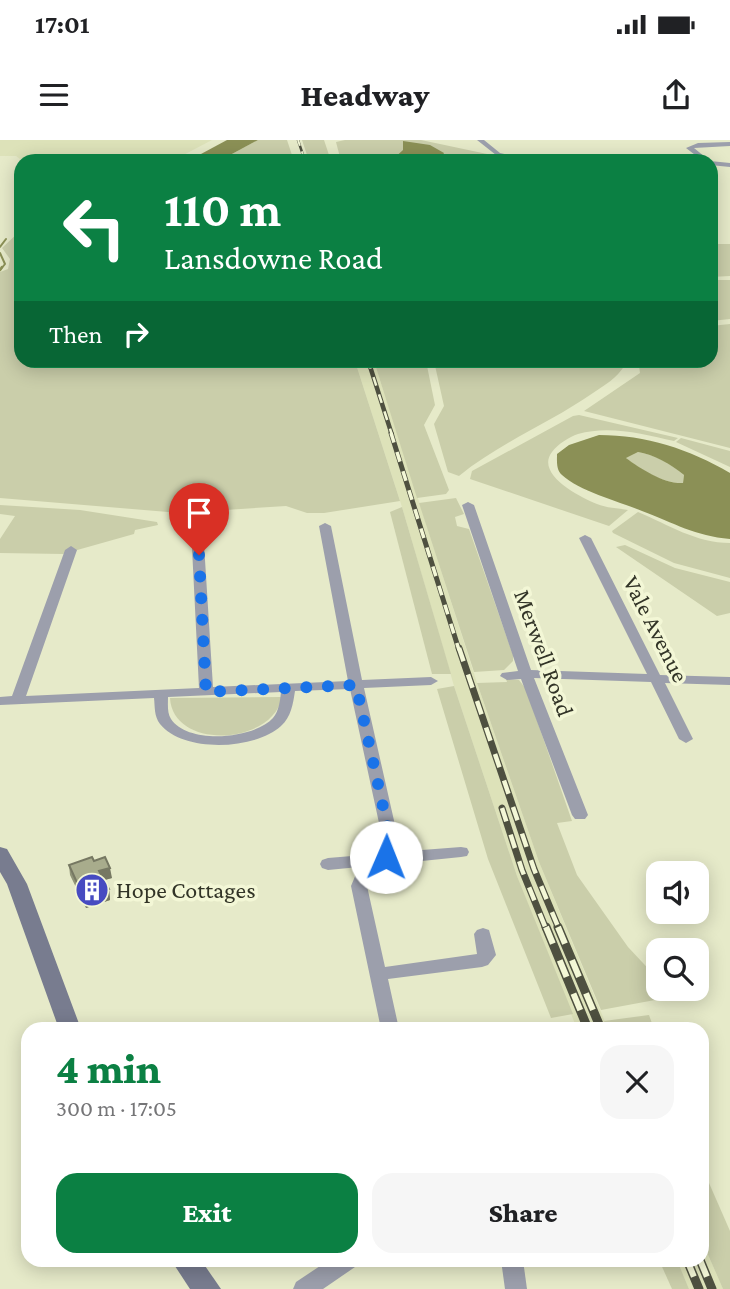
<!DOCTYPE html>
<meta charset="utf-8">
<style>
body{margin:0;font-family:"Crimson Pro",serif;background:#f6f6f6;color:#202124;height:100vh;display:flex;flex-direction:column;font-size:26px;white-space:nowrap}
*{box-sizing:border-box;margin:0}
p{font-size:23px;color:#757577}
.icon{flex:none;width:38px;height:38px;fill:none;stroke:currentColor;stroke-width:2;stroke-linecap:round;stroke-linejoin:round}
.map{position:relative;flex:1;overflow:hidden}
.drawer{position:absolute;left:21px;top:882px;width:688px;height:245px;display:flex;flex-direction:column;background:#fff;border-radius:21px;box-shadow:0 4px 18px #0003}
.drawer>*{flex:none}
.hud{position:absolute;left:14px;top:14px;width:704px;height:214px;border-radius:21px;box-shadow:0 4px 18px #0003;background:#0b8043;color:#fff;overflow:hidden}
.tools{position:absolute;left:646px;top:721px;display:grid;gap:14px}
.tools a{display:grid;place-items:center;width:63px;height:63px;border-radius:14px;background:#fff;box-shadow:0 4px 18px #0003;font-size:35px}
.pin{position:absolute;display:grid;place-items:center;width:60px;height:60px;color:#fff;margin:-72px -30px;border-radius:50% 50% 50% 0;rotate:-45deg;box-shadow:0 0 7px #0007}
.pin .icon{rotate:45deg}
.me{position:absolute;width:77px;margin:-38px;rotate:1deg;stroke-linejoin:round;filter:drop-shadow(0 0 5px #0008)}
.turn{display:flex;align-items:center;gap:24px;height:147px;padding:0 35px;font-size:32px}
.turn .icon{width:91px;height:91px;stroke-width:2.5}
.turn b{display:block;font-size:49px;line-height:60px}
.then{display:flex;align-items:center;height:66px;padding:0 35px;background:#0003;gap:14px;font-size:26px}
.round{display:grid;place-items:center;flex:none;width:74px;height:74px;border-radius:21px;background:#f6f6f6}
.head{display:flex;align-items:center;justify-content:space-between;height:119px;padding:0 35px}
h1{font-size:42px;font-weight:800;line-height:52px;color:#0b8043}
.cta{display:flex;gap:14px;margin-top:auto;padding:14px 35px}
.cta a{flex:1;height:80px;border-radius:21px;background:#0b8043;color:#fff;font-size:28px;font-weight:800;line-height:80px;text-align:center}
.cta a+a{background:#f6f6f6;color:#202124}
.status{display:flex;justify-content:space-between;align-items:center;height:49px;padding:0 35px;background:#fff;direction:ltr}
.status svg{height:19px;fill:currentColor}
header{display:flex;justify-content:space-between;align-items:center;height:91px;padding:0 35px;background:#fff;font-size:32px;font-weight:800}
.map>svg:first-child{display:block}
.built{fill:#dde2b9}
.green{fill:#caceaa}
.water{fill:#8b9056;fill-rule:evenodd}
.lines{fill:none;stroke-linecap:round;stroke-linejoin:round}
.stream-far1{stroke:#8b9056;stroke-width:2}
.stream{stroke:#8b9056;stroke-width:2.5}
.street{fill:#9c9fac;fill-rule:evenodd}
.secondary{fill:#787c8f;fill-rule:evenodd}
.rail-far4-casing{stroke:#4e5040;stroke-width:2.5}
.rail-far3-casing{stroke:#4e5040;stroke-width:4.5}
.rail-far2-casing{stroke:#4e5040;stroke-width:5}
.rail-far1-casing{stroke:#4e5040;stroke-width:7}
.rail-casing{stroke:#4e5040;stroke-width:9}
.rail-far4{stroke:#f3f7d6;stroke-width:2;stroke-dasharray:6;stroke-linecap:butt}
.rail-far3{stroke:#f3f7d6;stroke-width:2.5;stroke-dasharray:9;stroke-linecap:butt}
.rail-far2{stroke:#f3f7d6;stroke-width:3.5;stroke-dasharray:10;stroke-linecap:butt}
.rail-far1{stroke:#f3f7d6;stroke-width:4.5;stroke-dasharray:14;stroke-linecap:butt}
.rail{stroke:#f3f7d6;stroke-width:6;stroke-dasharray:18;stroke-linecap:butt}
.wall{fill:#909478}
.shaded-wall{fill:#767862}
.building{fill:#a8ac8c;stroke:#767862;stroke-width:2}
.route{stroke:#1a73e8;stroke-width:12;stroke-dasharray:0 21.6}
.labels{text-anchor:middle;stroke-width:7;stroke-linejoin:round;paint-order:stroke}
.street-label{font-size:24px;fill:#323427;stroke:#f3f7d6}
.poi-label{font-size:24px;fill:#323427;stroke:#f3f7d6;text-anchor:start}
</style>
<div class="status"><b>17:01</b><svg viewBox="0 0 49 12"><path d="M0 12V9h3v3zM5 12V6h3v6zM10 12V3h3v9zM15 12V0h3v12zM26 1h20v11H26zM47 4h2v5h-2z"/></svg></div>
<header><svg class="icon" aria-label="menu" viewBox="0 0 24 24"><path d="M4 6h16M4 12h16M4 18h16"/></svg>Headway<svg class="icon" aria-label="share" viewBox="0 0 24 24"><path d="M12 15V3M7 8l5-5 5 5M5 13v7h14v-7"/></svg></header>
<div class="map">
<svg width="730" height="1149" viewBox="0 0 730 1149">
<rect width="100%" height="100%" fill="#e6eac9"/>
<!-- built -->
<g class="built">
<polygon points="0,0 212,0 172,21 20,19 16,16 0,16"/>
<polygon points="355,221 374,221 477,543 539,722 608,889 577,889 517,736 454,546 402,367"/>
<polygon points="702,1101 723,1149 689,1149 677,1120 702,1120"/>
</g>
<!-- green -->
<g class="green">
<polygon points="258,0 287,0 294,21 272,21 272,18 219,21"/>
<polygon points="302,0 324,0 331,21 309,21"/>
<polygon points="345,0 421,0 506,18 498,21 341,21 336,2"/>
<polygon points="20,91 21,220 355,221 400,361 324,373 307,373 286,366 180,373 0,358 0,132 8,129 10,119 2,108"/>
<polygon points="711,104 730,104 730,136 711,137"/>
<polygon points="710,140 730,140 730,179 711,181"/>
<polygon points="730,184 730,308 584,271 640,233 639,226 644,225 645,221 710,220 711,186"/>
<path d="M 624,220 L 625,225 C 617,238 605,245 593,253 C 550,283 499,303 459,336 L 448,332 L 434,284 L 444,266 L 434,221 Z"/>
<polygon points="374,221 426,221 435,265 424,285 449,350 446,354 417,358"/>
<path d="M 579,275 L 678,298 L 674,301 C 643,294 609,285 578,294 C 569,297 558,304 552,312 C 535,334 579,357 597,364 C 606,368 618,368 628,370 L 609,386 L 470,339 L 472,331 L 573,276 Z"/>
<polygon points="681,298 730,311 730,327 676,302"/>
<path d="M 638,312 C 654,314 672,325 684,335 L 683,343 C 663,344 641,330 626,318 Z"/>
<polygon points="456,358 464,374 455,377 457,386 469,389 513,515 513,521 504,530 474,532 419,363"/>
<polygon points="0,365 80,370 157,382 158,385 135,390 134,394 63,414 0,413 0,399 15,376 0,374"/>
<polygon points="402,367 451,534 432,534 390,372"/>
<path d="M 638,372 C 669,385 696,403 730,403 L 730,438 L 674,423 L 613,393 L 612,391 Z"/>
<polygon points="625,405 675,428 730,442 730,473 717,476 616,407"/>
<polygon points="506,539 519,540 526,549 572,681 557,683 577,735 628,807 658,839 658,849 667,849 671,853 655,860 601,870 539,722 477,543 507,542"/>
<polygon points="454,546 517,736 573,874 551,878 488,719 437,549"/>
<path d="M 282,557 C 273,605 173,611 170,558 Z"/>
<polygon points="649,875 654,889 608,889 604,881"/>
<polygon points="702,1027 730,1091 730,1149 723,1149 702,1101"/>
<polygon points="659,1120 677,1120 689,1149 672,1149"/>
</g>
<!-- water -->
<g class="water">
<polygon points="227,0 258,0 219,21 188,21"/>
<polygon points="403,1 430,5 444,13 442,17 446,21 391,21 403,10"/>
<path d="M 599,295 C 646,295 689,309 730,333 L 730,399 C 695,396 674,383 642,371 C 620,362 579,351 562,335 C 556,330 557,321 557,314 L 569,305 ZM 638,312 C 653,314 672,325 684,335 L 683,343 C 664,344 641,329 626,318 Z"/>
</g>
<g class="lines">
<!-- stream-far1 -->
<g class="stream-far1">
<polyline points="0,107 6,99"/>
<polyline points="0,113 5,124 1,129"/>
</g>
<!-- stream -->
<polyline class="stream" points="0,130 2,127"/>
<!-- street -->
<g class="street">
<polygon points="477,0 484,0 500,13 537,21 496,15"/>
<polygon points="730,2 730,6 694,8 710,21 703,21 686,8 698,3"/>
<polygon points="710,21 730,23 730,27 710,25"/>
<polygon points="468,362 474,365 531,530 647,534 579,398 585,395 591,398 660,535 730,537 730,545 665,543 693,599 686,603 679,599 651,542 534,538 588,675 585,679 575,679 572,675 521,539 507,540 500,536 502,533 518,531 462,365"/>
<path d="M 325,383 L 331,386 L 362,540 L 431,537 L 438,541 L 431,545 L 364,548 L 400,707 L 396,712 L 461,707 L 467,708 L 469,712 L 467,716 L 461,717 L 383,725 L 371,734 L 367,746 L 385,827 L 477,814 L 474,794 L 477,790 L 483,788 L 489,790 L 496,815 L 488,825 L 482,827 L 388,839 L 399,889 L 381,889 L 351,746 L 359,727 L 328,730 L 322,728 L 320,724 L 322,720 L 328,718 L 376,714 L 384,706 L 350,549 L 295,551 C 293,564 291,577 281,586 C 255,610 183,613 160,584 C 154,576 155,567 154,558 L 0,565 L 0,557 L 12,556 L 65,410 L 71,406 L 77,410 L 26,556 L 199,548 L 191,388 L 197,385 L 203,388 L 213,547 L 348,541 L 319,386 ZM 281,552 C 280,561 279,571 273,578 C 254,599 188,605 171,579 C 167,573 168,564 168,557 Z"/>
<polygon points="329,1120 358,1120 355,1127 323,1149 293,1149 296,1142"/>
<polygon points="501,1120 523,1120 527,1149 505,1149"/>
</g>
<!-- secondary -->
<g class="secondary">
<polygon points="0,707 7,709 27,744 81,889 59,889 7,744 0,732"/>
<polygon points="171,1120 201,1120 221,1149 190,1149"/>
</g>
<defs>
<polyline id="rail-far4" points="298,0 305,21"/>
<polyline id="rail-far3" points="368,220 392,295"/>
<polyline id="rail-far2" points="391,293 459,510"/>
<g id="rail-far1">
<polyline points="459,508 534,729 559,789"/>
<polyline points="502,668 522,730 546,789"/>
</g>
<g id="rail">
<polyline points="546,787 588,889"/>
<polyline points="558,787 601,889"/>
<polyline points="687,1120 699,1149"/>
<polyline points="700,1120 712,1149"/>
</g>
</defs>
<!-- rail-far4 casing -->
<use href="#rail-far4" class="rail-far4-casing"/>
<!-- rail-far3 casing -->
<use href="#rail-far3" class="rail-far3-casing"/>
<!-- rail-far2 casing -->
<use href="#rail-far2" class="rail-far2-casing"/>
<!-- rail-far1 casing -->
<use href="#rail-far1" class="rail-far1-casing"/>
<!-- rail casing -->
<use href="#rail" class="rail-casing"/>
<!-- rail-far4 -->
<use href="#rail-far4" class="rail-far4"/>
<!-- rail-far3 -->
<use href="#rail-far3" class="rail-far3"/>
<!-- rail-far2 -->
<use href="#rail-far2" class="rail-far2"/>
<!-- rail-far1 -->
<use href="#rail-far1" class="rail-far1"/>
<!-- rail -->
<use href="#rail" class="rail"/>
</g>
<!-- wall -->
<polygon class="wall" points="69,725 112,738 104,740 109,749 110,760 86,768 70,735"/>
<!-- shaded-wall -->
<g class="shaded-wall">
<polygon points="110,728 112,738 101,741 99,731"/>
<polygon points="109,749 110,760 86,768 84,758"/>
</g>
<!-- building -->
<polygon class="building" points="92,717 94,721 105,717 110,728 99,731 109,749 84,758 69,725"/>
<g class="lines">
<!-- route -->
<polyline class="route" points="199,415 206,552 356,545 392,707 386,717"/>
</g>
<!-- icons -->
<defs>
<symbol id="building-disc" viewBox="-11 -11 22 22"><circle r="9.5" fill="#474bc1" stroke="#f3f7d6"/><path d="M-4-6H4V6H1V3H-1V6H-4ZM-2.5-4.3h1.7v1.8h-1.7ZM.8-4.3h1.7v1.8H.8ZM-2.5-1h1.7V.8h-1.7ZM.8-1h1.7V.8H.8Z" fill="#fff"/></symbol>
</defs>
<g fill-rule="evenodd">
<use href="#building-disc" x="73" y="731" width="38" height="38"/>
</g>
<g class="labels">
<!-- street labels -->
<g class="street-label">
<text transform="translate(656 489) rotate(63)" y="8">Vale Avenue</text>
<text transform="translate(544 513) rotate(70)" y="8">Merwell Road</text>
</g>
<!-- poi labels -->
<g class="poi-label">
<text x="116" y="758">Hope Cottages</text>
</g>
</g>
</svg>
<div class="tools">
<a><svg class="icon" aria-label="sound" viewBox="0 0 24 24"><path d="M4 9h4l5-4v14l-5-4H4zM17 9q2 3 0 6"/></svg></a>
<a><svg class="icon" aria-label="search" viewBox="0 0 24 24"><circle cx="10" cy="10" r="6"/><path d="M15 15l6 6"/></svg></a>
</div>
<div class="pin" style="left:199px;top:415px;background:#d93025"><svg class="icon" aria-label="arrive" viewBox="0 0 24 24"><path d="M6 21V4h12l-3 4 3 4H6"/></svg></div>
<svg class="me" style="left:386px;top:717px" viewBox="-20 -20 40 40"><circle r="19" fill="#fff"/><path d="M0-13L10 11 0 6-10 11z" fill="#1a73e8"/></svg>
<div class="hud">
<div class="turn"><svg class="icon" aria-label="left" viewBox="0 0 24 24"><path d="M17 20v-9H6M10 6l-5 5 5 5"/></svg><div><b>110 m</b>Lansdowne Road</div></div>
<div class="then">Then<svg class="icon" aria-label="right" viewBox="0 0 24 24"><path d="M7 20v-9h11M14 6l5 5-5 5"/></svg></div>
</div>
<section class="drawer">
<div class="head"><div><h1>4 min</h1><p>300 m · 17:05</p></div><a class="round"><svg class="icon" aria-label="close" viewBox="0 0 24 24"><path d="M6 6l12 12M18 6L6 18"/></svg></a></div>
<div class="cta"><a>Exit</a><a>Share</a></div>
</section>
</div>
